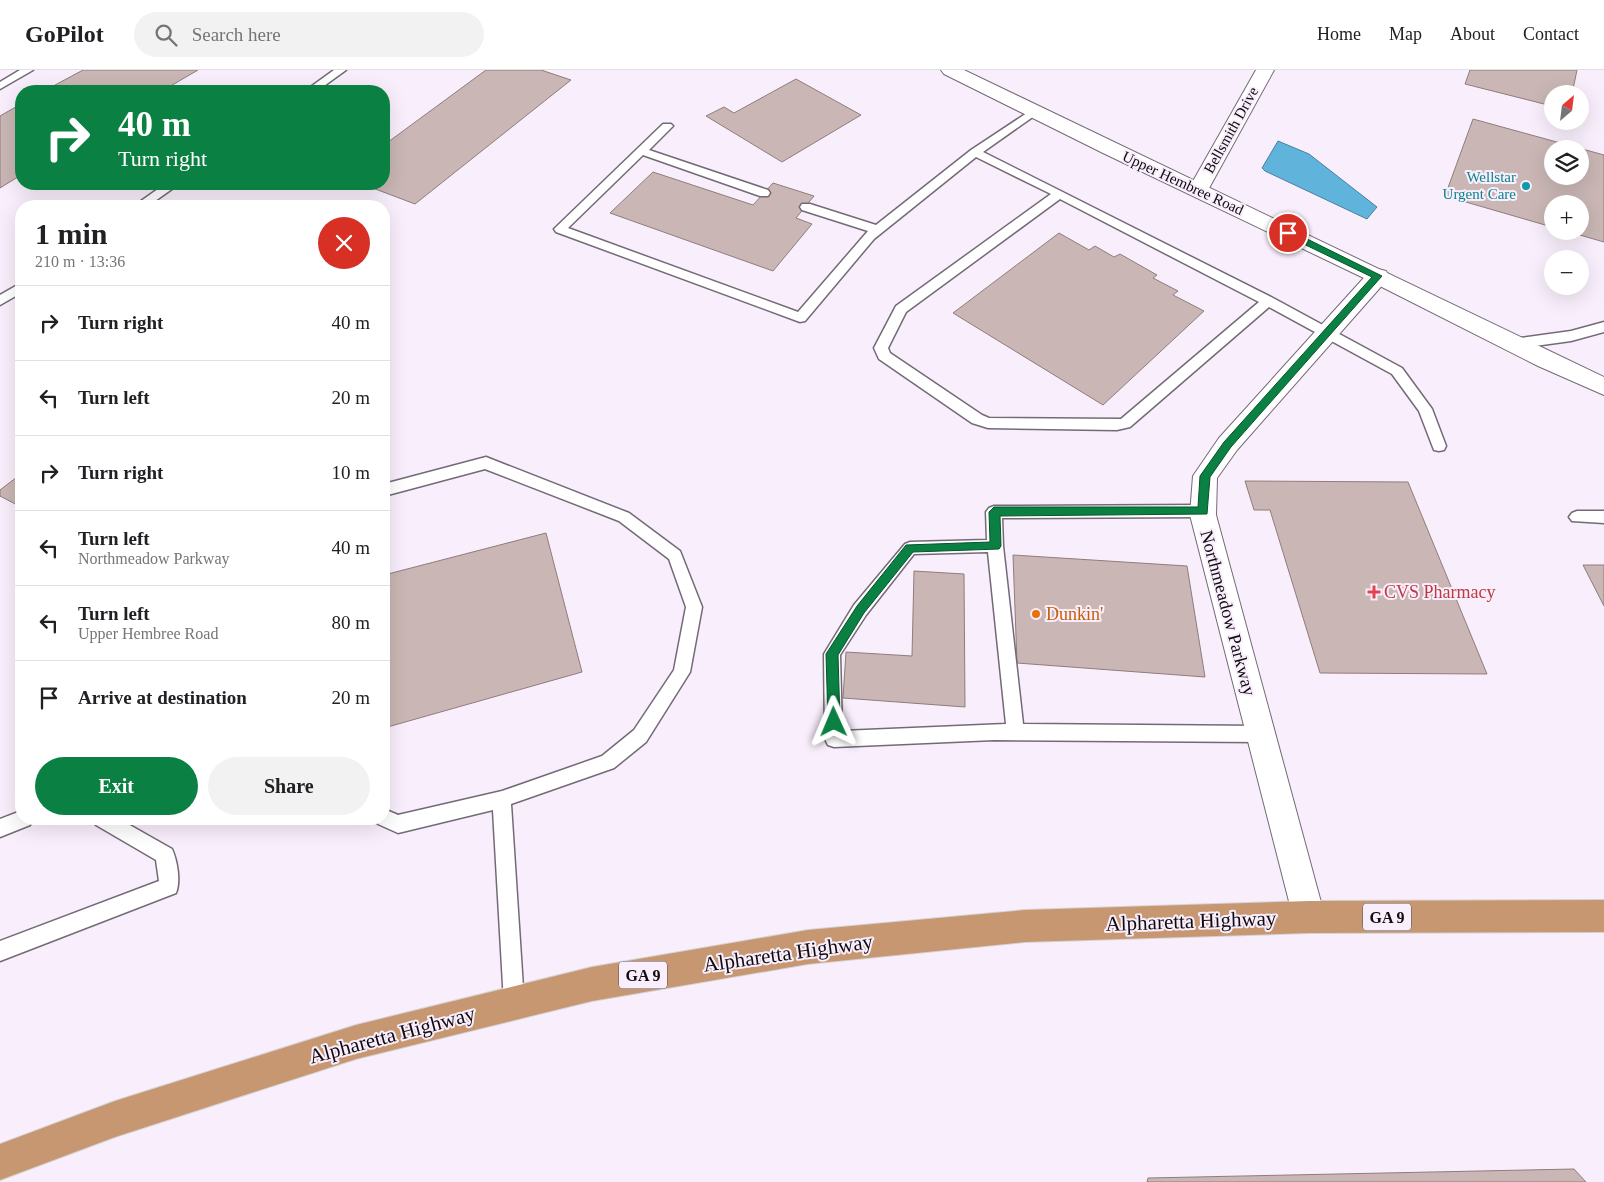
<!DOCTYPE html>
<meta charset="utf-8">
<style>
body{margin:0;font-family:Georgia,serif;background:#f2f2f2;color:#202124;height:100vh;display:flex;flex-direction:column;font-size:19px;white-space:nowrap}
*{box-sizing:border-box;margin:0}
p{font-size:16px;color:#757577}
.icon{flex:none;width:28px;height:28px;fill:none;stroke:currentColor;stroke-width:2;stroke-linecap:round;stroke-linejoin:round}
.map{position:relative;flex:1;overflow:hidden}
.panel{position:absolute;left:15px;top:130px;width:375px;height:625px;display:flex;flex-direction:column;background:#fff;border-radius:20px;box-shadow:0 5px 20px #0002}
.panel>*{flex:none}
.hud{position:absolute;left:15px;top:15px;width:375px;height:105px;border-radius:20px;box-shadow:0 5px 20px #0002;background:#0b8043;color:#fff;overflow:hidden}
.needle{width:32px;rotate:28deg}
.tools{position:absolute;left:1544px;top:15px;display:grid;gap:10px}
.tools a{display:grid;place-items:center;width:45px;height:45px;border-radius:50%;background:#fff;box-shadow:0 5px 20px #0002;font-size:25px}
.pin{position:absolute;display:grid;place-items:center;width:42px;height:42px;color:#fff;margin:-21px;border:2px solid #fff;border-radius:50%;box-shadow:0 1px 5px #0007}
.me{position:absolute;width:55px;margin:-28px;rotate:359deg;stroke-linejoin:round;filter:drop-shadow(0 0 4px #0008)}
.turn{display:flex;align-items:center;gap:18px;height:105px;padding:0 20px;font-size:22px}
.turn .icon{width:65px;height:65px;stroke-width:2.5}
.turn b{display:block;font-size:35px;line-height:42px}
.round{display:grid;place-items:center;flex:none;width:52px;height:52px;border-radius:26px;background:#f2f2f2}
.summary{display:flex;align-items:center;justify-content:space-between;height:85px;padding:0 20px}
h1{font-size:30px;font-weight:700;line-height:38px}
.action{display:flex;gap:10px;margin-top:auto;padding:10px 20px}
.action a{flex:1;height:58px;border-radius:30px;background:#0b8043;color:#fff;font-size:20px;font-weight:700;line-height:58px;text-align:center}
.action a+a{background:#f2f2f2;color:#202124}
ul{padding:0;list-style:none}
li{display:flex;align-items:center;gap:15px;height:75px;padding:0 20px;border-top:1px solid #e0e0e0}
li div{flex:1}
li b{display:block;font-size:19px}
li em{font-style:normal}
header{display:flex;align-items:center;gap:30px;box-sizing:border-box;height:70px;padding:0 25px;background:#fff;border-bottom:1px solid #e0e0e0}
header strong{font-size:24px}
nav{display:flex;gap:28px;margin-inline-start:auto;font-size:18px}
.search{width:350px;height:45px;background:#f2f2f2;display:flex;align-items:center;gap:12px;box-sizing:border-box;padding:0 18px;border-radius:28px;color:#757577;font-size:19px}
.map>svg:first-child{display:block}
.water{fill:#60b4dc;stroke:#48819f}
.building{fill:#c9b6b5;stroke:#8f7d7c;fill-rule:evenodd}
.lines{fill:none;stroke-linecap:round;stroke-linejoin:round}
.service-casing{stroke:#746a76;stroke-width:3}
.minor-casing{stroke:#746a76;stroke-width:2}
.tertiary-casing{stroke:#746a76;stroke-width:2}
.trunk-casing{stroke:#d4d3d4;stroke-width:2}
.service{fill:#fff;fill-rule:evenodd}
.minor{fill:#fff;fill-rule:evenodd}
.tertiary{fill:#fff;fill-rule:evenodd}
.trunk{fill:#c69770;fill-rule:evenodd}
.route{fill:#0b8043;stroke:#07532c}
.culture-dot{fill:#0f9aa8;stroke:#f9eefb;stroke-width:2}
.health-dot{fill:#e0444e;stroke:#f9eefb;stroke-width:2}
.food-dot{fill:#e8710a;stroke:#f9eefb;stroke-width:2}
.labels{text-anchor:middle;stroke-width:4;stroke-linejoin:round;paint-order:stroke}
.far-street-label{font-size:15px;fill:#0f0b10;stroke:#f9eefb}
.far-culture-label{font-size:15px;fill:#0d838f;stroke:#f9eefb;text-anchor:end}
.shield{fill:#f9eefb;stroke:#554f56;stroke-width:1}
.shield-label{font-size:16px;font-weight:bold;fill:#0f0b10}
.health-label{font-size:18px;fill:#be3a42;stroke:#f9eefb;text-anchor:start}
.street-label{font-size:18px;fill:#0f0b10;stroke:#f9eefb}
.food-label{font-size:18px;fill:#c56008;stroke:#f9eefb;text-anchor:start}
.near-street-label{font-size:21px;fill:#0f0b10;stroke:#f9eefb}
</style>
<header>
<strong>GoPilot</strong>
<div class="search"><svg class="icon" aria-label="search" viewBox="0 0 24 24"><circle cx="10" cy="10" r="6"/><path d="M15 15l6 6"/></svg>Search here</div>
<nav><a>Home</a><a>Map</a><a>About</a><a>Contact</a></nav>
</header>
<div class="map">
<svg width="1604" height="1112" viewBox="0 0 1604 1112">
<rect width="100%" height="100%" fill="#f9eefb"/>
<!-- water -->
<polygon class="water" points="1278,71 1309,84 1377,137 1367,149 1265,101 1262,98"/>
<!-- building -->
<g class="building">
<polygon points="83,0 198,0 162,21 44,21"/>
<polygon points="486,0 541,0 571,10 415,134 362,114 384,114 384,75"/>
<polygon points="1470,0 1577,0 1572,24 1552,24 1552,36 1465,14"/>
<polygon points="796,9 861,45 782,92 706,46 724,37 734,43"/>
<polygon points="21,34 21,105 0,118 0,46"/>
<path d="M 1473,49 L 1604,85 L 1604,172 L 1566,161 L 1580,161 L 1580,134 L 1552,134 L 1552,157 L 1445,126 ZM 1552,79 L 1580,79 L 1580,106 L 1552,106 Z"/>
<polygon points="653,102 753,135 773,113 814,126 796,148 812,154 773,201 610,143"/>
<polygon points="1059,163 1089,180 1095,176 1114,187 1120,184 1157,205 1153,208 1178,221 1173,225 1204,241 1103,335 953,243"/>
<polygon points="21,404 21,437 0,426 0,420"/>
<polygon points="1245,411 1408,412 1487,604 1320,603 1270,440 1254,440"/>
<polygon points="546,463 582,602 384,658 384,505"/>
<polygon points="1013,485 1187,496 1205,607 1017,593"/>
<polygon points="1583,495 1604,495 1604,536"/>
<polygon points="914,501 964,504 965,637 843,628 846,582 912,586"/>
<polygon points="1574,1099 1586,1112 1147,1112 1148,1108"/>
</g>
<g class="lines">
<defs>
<g id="service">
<polygon points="20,0 33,0 0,19 0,12"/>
<polygon points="334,0 346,0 317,21 305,21"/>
<path d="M 1033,39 L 1038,42 L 1037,44 L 983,82 L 1273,228 L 1402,298 L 1432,339 L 1446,376 L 1444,380 L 1439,381 L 1434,380 L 1419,341 L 1392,304 L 1269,237 L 1130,357 L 1117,360 L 988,358 L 972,353 L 879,289 L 874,278 L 896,236 L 1051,124 L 976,87 L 874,169 L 805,251 L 800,252 L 556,162 L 554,159 L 663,54 L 671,54 L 673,56 L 649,80 L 768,120 L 770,123 L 768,126 L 760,126 L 643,85 L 568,158 L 798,242 L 868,161 L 802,140 L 800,137 L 802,134 L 810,134 L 876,155 L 971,80 ZM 1060,129 L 1259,232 L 1121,349 L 989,348 L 982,345 L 890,283 L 888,278 L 906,242 Z"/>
<polygon points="165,114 179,114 148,136 134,136"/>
<polygon points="21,213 21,223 0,235 0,225"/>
<polygon points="1604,252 1604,262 1571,271 1513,279 1508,277 1506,274 1508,271 1513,269 1571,261"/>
<polygon points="486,387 629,443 680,481 702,537 690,602 646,672 614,698 511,734 524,933 521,940 514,943 507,940 504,933 493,740 398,763 378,754 375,749 384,749 384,739 398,745 502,721 602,686 634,660 674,600 686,537 669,489 619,451 485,399 384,426 384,414"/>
<path d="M 1203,435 L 1208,437 L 1211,441 L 1208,445 L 1203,447 L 1002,448 L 1003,476 L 1023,654 L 1260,656 L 1266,658 L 1269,664 L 1266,670 L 1260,672 L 994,670 L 834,677 L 828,675 L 825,669 L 824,584 L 854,535 L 905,474 L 910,472 L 987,470 L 986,442 L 989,438 L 994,436 ZM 988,482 L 1006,654 L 842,661 L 840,585 L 866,545 L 914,484 Z"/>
<polygon points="1577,441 1604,441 1604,453 1572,451 1569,447 1572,443"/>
<polygon points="21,741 21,749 33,749 30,755 0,767 0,749"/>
<path d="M 93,749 L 119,749 L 172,779 C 177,790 181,811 176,823 L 0,891 L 0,871 L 159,811 L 156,790 L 96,755 Z"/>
</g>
<g id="minor">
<polygon points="1256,0 1274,0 1208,120 1205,124 1198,126 1191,124 1188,120"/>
<polygon points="1378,199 1386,201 1389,206 1386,211 1237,380 1217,408 1216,445 1325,847 1321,859 1309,863 1297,859 1293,847 1190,445 1193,406 1219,368 1370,201"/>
</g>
<polygon id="tertiary" points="941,0 964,0 1604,307 1604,325 1538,296 1368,210 1103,83 944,4"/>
<polygon id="trunk" points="1604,830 1604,862 1309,863 1025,872 808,894 592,931 356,989 115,1067 0,1110 0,1074 115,1031 356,955 592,897 808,860 1025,840 1309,831"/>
</defs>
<!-- service casing -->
<use href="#service" class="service-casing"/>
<!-- minor casing -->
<use href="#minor" class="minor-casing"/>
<!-- tertiary casing -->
<use href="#tertiary" class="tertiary-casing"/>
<!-- trunk casing -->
<use href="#trunk" class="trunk-casing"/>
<!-- service -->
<use href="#service" class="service"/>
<!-- minor -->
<use href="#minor" class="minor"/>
<!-- tertiary -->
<use href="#tertiary" class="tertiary"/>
<!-- trunk -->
<use href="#trunk" class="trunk"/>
</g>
<!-- route -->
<polygon class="route" points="1285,161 1291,161 1382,206 1231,377 1210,407 1207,444 1000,446 1001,476 999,479 913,482 864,543 838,585 840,652 838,656 834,658 830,656 828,652 826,584 857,536 906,475 990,472 989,442 994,437 1198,437 1200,406 1224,372 1372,207 1285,165"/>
<!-- markers -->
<circle class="culture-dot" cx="1526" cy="116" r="5"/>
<path class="health-dot" d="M1371.5 514.5h5v5h5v5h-5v5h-5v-5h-5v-5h5z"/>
<circle class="food-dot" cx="1036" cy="544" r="5"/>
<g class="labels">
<!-- far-street labels -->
<g class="far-street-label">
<text transform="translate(1231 60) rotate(-61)" y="5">Bellsmith Drive</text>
<text transform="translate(1183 113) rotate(25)" y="5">Upper Hembree Road</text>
</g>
<!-- far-culture labels -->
<g class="far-culture-label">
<text x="1516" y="112">Wellstar<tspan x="1516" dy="17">Urgent Care</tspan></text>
</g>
<!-- shield labels -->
<g class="shield">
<rect x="1363" y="833.5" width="48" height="27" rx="4"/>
<rect x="619" y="891.5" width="48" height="27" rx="4"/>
</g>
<g class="shield-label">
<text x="1387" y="853">GA 9</text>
<text x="643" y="911">GA 9</text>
</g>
<!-- health labels -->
<g class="health-label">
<text x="1384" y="528">CVS Pharmacy</text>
</g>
<!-- street labels -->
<g class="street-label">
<text transform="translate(1228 543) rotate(75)" y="6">Northmeadow Parkway</text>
</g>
<!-- food labels -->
<g class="food-label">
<text x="1046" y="550">Dunkin'</text>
</g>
<!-- near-street labels -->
<g class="near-street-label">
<text transform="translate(1191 851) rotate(-2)" y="7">Alpharetta Highway</text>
<text transform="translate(788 883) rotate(-8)" y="7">Alpharetta Highway</text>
<text transform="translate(392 965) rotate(-15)" y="7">Alpharetta Highway</text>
</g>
</g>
</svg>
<div class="tools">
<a><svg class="needle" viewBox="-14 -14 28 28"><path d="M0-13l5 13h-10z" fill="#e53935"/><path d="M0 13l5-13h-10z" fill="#757577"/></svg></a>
<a><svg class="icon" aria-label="layers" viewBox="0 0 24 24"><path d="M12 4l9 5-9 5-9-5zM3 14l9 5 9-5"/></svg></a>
<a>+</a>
<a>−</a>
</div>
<div class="pin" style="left:1288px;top:163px;background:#d93025"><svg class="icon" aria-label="arrive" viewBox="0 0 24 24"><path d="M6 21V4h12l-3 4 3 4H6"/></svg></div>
<svg class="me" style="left:834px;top:652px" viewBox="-20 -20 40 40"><path d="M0-17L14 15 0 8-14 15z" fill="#0b8043" stroke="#fff" stroke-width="4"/></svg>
<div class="hud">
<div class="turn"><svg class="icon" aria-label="right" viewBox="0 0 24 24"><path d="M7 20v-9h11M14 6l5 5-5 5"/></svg><div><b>40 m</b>Turn right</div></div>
</div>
<section class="panel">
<div class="summary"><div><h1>1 min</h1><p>210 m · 13:36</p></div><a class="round" style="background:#d93025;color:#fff"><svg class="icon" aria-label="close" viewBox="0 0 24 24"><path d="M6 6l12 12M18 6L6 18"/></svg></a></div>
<ul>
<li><svg class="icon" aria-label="right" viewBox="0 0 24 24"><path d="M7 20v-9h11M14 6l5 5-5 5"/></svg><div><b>Turn right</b></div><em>40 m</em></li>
<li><svg class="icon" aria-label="left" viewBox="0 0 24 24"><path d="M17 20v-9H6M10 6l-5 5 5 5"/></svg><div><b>Turn left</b></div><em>20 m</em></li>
<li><svg class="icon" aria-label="right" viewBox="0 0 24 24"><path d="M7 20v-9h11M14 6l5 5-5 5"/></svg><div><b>Turn right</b></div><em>10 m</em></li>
<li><svg class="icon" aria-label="left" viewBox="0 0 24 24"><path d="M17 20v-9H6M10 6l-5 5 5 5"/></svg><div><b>Turn left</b><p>Northmeadow Parkway</p></div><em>40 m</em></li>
<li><svg class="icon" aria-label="left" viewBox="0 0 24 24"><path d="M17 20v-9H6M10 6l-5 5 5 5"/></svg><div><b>Turn left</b><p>Upper Hembree Road</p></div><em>80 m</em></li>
<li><svg class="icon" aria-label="arrive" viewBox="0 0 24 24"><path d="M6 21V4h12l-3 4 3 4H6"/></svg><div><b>Arrive at destination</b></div><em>20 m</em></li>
</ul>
<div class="action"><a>Exit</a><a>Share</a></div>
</section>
</div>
